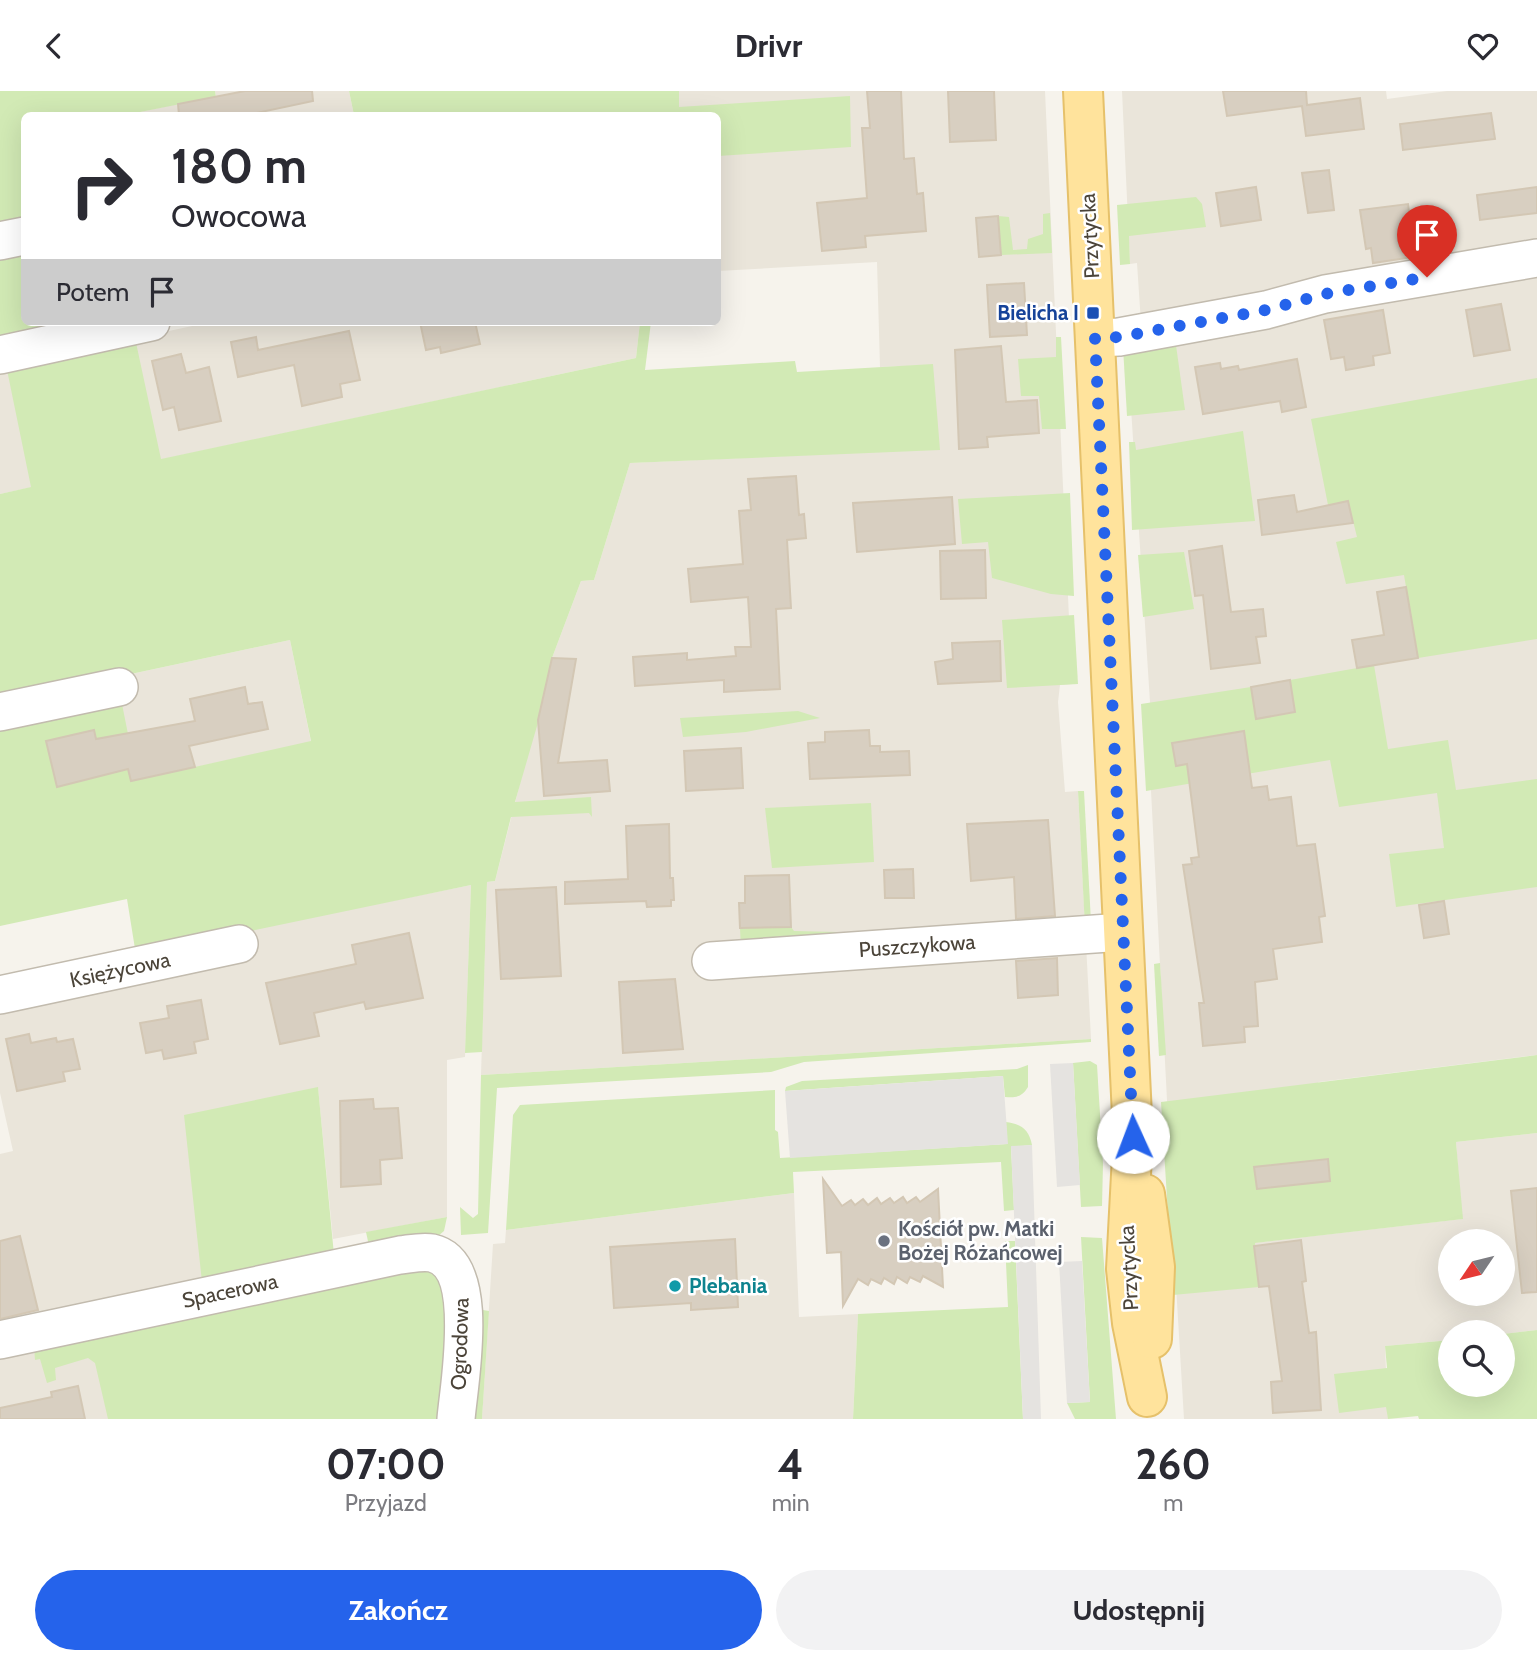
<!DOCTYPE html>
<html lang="pl">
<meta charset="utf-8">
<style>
body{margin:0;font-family:Cabin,sans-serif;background:#f2f2f3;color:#2b2b33;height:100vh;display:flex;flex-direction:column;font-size:26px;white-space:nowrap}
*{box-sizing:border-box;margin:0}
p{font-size:23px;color:#7c7c81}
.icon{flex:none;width:38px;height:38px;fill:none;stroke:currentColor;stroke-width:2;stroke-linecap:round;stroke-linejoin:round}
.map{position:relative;height:1328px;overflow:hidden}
.sheet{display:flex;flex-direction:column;background:#fff;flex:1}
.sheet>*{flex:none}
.guide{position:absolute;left:21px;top:21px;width:700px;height:214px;border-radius:10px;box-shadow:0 7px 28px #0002;background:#fff;color:#2b2b33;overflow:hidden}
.needle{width:46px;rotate:235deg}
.controls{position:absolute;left:1438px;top:1138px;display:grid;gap:14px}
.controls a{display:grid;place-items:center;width:77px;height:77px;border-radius:50%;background:#fff;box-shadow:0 7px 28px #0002;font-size:35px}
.pin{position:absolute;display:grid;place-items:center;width:60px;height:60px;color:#fff;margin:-72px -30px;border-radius:50% 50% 50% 0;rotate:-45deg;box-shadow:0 0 7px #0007}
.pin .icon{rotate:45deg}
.me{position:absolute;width:77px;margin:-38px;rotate:358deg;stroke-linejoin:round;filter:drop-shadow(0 0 5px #0008)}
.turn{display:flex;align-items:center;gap:24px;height:147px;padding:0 35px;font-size:32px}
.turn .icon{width:91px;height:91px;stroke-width:2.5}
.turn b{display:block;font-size:49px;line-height:60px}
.then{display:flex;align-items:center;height:66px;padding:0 35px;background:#0003;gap:14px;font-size:26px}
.eta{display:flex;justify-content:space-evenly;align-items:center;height:119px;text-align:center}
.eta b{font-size:42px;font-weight:700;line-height:49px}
.primary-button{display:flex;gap:14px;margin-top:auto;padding:14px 35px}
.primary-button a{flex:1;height:80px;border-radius:42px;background:#2563eb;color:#fff;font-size:28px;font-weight:700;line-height:80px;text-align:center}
.primary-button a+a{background:#f2f2f3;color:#2b2b33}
header{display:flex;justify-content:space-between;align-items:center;height:91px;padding:0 35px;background:#fff;font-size:32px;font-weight:700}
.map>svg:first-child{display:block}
.residential{fill:#eae5da;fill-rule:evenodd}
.green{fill:#d2eab5}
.parking{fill:#e5e3e0}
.building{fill:#d8cfc1;stroke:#d3c7b4;stroke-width:2}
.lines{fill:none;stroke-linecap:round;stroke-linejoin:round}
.minor-casing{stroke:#c2bbae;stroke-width:40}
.major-casing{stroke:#e6c16a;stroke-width:42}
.minor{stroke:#fff;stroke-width:37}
.major{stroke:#ffe39c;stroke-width:38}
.route{stroke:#2563eb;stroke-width:12;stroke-dasharray:0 21.6}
.transit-dot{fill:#1a4fb4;stroke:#fff;stroke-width:2.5}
.worship-dot{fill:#6b7280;stroke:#fff;stroke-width:2.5}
.culture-dot{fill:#0f9aa8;stroke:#fff;stroke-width:2.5}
.labels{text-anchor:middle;stroke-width:5;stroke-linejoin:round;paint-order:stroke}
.street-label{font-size:21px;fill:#4b4439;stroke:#fff}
.transit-label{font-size:21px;font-weight:bold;fill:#164399;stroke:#fff;text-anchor:end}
.worship-label{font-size:21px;font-weight:bold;fill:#5b616d;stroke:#fff;text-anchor:start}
.culture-label{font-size:21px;font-weight:bold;fill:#0d838f;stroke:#fff;text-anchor:start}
</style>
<header><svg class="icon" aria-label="back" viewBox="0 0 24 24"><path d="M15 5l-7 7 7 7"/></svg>Drivr<svg class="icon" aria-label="heart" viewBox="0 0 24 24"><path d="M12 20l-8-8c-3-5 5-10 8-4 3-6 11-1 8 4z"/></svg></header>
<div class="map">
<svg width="1537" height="1328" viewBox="0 0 1537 1328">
<rect width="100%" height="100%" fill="#f6f3ec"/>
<!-- residential -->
<g class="residential">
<polygon points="215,0 349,0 354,24 125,24 216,5"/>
<polygon points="679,0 1045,0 1072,593 1060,594 1058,611 1065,701 1078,700 1091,948 481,984 487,791 495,790 552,567 581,490 594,489 630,372 849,362 933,274 880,276 877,171 718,180 718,24 678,16"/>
<polygon points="1122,0 1386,0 1387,8 1447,0 1537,0 1537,157 1141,232 1137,172 1130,173"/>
<polygon points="1537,176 1537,964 1319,991 1172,1106 1147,622 1150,611 1127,255"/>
<polygon points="211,231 640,231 636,267 0,403 0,276"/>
<polygon points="290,549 311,651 0,719 117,586"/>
<polygon points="471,794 465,966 447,969 447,1126 333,1148 318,997 274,1006 202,1191 117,1328 0,1328 0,1063 13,1060 0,1002 0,917 238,841"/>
<path d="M 1537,1042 L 1537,1239 L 1503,1243 L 1451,1241 L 1451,1249 L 1385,1255 L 1388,1328 L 1184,1328 L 1174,1161 L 1462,1128 L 1456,1051 ZM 1451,1150 L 1503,1150 L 1503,1202 L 1451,1202 Z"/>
<polygon points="794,1102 799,1226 858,1223 853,1328 482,1328 493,1153 505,1152 506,1139"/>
</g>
<!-- green -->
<g class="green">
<polygon points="0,0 215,0 216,6 125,24 24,24 24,133 0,138"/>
<polygon points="349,0 679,0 679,16 850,5 851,56 718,65 718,24 354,24"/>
<polygon points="1196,106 1202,113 1206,136 1129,145 1130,173 1120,174 1117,114"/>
<polygon points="1050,122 1052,162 1001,164 998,125 1009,126 1013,159 1027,158 1028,148 1043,143 1043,123"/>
<polygon points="24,153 24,231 102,231 0,253 0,158"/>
<polygon points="640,231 651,231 645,279 795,270 797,281 933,273 940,359 630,372 594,489 581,490 552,567 537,635 515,711 591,706 592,726 589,722 511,726 495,790 487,791 482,961 465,962 471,794 136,864 127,808 0,835 0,628 120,603 128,643 120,645 132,690 311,650 290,549 0,611 0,403 31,396 6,274 135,247 161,368 636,267"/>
<polygon points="1056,246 1061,246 1066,338 1042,338 1039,305 1021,305 1018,268 1056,266"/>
<polygon points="1175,247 1185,319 1127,325 1123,256"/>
<polygon points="1537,287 1537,548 1418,567 1404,484 1346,493 1336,451 1357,446 1348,410 1328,414 1311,328"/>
<polygon points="1243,340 1255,430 1132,439 1129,351 1135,351 1136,359"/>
<polygon points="1070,402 1074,505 1051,503 992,487 988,451 962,453 958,408"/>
<polygon points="1184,461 1194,518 1143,526 1138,464"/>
<polygon points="1074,524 1078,593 1007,597 1002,529"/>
<polygon points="1374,574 1388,658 1448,649 1456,699 1537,688 1537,796 1396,816 1389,763 1444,757 1437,702 1339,716 1330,669 1146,700 1141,613 1251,596 1257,628 1295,621 1290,589"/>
<polygon points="798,620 820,627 746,641 683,646 680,627"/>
<polygon points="1078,700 1084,700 1091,831 1085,837"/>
<polygon points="871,712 874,771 772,777 765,717"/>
<polygon points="791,836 794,840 838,841 844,846 741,857 740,837"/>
<polygon points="1160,872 1166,964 1159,965 1154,873"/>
<polygon points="1091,948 1091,951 804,971 771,981 497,997 488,1142 461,1144 460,1116 473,1127 478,1123 481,984"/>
<polygon points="1537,964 1537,1042 1456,1051 1463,1128 1255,1152 1259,1196 1173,1204 1161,1011"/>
<polygon points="1090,970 1097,974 1103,1073 1102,1115 1081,1116 1073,972"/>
<path d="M 1028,974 L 1028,996 C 1022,1006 1016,1007 1005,1006 L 1003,985 L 785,1000 L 786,996 L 802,990 L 1017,978 Z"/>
<polygon points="318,996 334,1164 202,1191 184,1024"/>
<path d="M 775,999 L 775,1039 L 778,1041 L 780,1067 L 1007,1053 L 1006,1031 C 1021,1033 1029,1038 1032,1054 L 1011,1056 L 1014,1119 L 1004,1120 L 1001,1071 L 793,1081 L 794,1102 L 506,1139 L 513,1024 L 520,1014 Z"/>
<polygon points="447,1126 444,1140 438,1145 369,1155 366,1141"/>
<polygon points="1081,1146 1102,1147 1116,1328 1075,1328 1067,1312 1090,1311"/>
<polygon points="1005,1150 1015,1150 1023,1328 853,1328 858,1223 1008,1216"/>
<path d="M 419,1177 C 426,1179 433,1181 438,1187 C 459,1214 444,1294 442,1328 L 108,1328 L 95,1272 L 88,1267 L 55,1277 L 56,1289 L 47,1292 L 40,1268 L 35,1269 L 34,1255 Z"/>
<polygon points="483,1219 489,1220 482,1328 475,1328"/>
<polygon points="1537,1239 1537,1328 1419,1328 1418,1325 1388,1328 1386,1316 1339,1322 1334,1283 1387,1277 1385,1255 1451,1249 1451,1293 1503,1293 1503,1243"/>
</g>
<!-- parking -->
<g class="parking">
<polygon points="1073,972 1080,1094 1057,1096 1050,973"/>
<polygon points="1003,985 1008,1053 790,1067 785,1000"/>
<polygon points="1032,1054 1041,1328 1023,1328 1011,1055"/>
<polygon points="1082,1170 1090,1311 1067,1312 1059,1171"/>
</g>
<!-- building -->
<g class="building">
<polygon points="245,0 312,0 313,10 247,24 179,24 178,13"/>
<polygon points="867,0 901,0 904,68 914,67 917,103 923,102 926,140 865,145 866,156 822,160 817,112 867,107 862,37 870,37"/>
<polygon points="948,0 994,0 996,49 950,51"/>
<polygon points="1223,0 1306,0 1307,14 1360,7 1364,38 1306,45 1302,15 1227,25"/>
<polygon points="1491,22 1495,48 1403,59 1400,33"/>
<polygon points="1329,79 1334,119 1308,122 1302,82"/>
<polygon points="1256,96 1261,129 1221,135 1216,102"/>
<polygon points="1537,96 1537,122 1480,129 1477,104"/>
<polygon points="1408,113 1411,138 1417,137 1420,165 1373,172 1371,157 1366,158 1360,119"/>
<polygon points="998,125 1001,164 979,166 976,127"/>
<polygon points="1024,192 1027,244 990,246 987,194"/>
<polygon points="1501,213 1510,259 1474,265 1466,219"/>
<polygon points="1383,219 1390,262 1373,265 1374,274 1346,279 1344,266 1331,268 1324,229"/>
<polygon points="420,231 475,231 480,253 441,262 440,256 426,259"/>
<polygon points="349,240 360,289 340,293 342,306 302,315 294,274 238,286 231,251 256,246 258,259"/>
<polygon points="1001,255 1006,311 1037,309 1039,342 987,346 988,356 959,358 955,259"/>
<polygon points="181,263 186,282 209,276 221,330 179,339 174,316 163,319 152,270"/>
<polygon points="1297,268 1306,316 1282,321 1280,310 1203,323 1195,276 1220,272 1221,278 1238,275 1239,279"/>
<polygon points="796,385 799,424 804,423 806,447 787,449 791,517 776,518 780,598 724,601 724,589 635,595 633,566 687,562 687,569 736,565 735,556 751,556 748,506 691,511 688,478 743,473 739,420 751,419 748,388"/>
<polygon points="1294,404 1297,421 1348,410 1353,432 1262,444 1258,409"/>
<polygon points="952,406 955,453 857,461 853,412"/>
<polygon points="1222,455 1231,521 1263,518 1266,545 1256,546 1260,572 1211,578 1203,504 1195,505 1189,460"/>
<polygon points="985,459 986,507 941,508 940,460"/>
<polygon points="1406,496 1418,567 1357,577 1352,549 1384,544 1377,501"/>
<polygon points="1000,550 1001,590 938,593 935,571 953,568 952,552"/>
<polygon points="552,567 576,568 558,672 607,669 610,700 544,705 538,629"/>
<polygon points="1290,589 1295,621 1256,628 1251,596"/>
<polygon points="245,596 248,613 262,611 268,638 189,655 195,676 131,690 128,678 57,696 46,650 94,639 96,648 195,630 190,608"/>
<polygon points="869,639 870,655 880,655 880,661 909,660 910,684 810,688 808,652 825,651 825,641"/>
<polygon points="1244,640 1252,697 1267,695 1269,709 1291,706 1297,755 1315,753 1325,825 1319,826 1322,851 1273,858 1277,888 1255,891 1258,935 1244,936 1245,951 1203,955 1199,912 1204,912 1183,774 1192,773 1191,767 1199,766 1187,673 1176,675 1172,652"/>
<polygon points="741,657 743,697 686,700 684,660"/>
<polygon points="1048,729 1055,825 1016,828 1014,786 971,790 967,733"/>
<polygon points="669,733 670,787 673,787 674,809 671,809 671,815 647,816 646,810 565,813 565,791 628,788 626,735"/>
<polygon points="913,778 914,807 885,807 884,779"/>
<polygon points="789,784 791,836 740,837 739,812 745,812 745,785"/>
<polygon points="556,796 561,885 501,888 496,799"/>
<polygon points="1444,810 1449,843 1424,847 1419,814"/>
<polygon points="409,842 423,907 366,918 364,911 314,922 319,945 280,953 266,892 356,873 352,854"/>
<polygon points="1057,867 1058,904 1018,907 1016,870"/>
<polygon points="675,888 683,958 623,962 619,891"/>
<polygon points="201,909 208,948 194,951 196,962 164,968 162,959 146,962 140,932 169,927 167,915"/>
<polygon points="29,943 31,952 56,947 57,951 73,948 80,978 63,981 65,990 17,1000 6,948"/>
<polygon points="373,1008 374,1018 398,1017 402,1067 380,1069 381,1093 341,1096 340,1010"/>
<polygon points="1328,1068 1330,1090 1257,1098 1254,1076"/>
<polygon points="823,1088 842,1115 851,1109 855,1114 863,1108 868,1114 877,1107 881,1113 890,1107 894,1112 903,1106 907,1112 916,1106 920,1111 938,1098 943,1196 923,1185 920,1191 910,1186 907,1192 897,1186 894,1193 884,1187 881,1193 871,1188 868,1194 858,1188 843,1215 841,1161 827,1162"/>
<polygon points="1537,1097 1537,1201 1522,1202 1511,1100"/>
<polygon points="20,1145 38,1219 0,1228 0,1150"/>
<polygon points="735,1148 738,1216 691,1219 691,1212 614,1217 610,1156"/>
<polygon points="1301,1149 1306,1190 1302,1191 1309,1242 1316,1241 1321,1319 1273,1322 1271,1291 1282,1290 1269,1195 1259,1196 1254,1155"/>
<polygon points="78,1295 85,1328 0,1328 0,1317 52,1306 51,1301"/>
</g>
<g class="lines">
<defs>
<g id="minor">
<polyline points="0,150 24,145"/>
<polyline points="1095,247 1119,246 1266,219 1325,203 1537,167"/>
<polyline points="0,264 151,231"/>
<polyline points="0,621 119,596"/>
<polyline points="711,870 1123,841"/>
<polyline points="0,904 239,853"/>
<path d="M 0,1249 L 400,1164 C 410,1163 422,1160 432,1162 C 482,1173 459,1291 456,1328"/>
</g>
<g id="major">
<polyline points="1083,0 1133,1046 1126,1178 1132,1232 1147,1306"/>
<polyline points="1145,1103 1155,1176 1152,1248"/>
</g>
</defs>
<!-- minor casing -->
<use href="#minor" class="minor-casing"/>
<!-- major casing -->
<use href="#major" class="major-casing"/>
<!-- minor -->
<use href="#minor" class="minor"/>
<!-- major -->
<use href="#major" class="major"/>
</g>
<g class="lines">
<!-- route -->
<polyline class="route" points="1133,1046 1095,247 1119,246 1266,219 1325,203 1427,186"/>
</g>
<!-- markers -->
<rect class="transit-dot" x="1086" y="215" width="14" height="14" rx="3.5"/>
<circle class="worship-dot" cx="884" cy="1150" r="7"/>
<circle class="culture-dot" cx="675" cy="1195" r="7"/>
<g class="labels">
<!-- street labels -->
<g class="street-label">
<text transform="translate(1090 145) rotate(-93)" y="7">Przytycka</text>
<text transform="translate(917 855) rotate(-4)" y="7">Puszczykowa</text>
<text transform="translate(120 879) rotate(-12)" y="7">Księżycowa</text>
<text transform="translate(1129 1177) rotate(-93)" y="7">Przytycka</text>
<text transform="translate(230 1200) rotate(-12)" y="7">Spacerowa</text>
<text transform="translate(460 1253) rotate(-88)" y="7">Ogrodowa</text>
</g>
<!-- transit labels -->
<g class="transit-label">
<text x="1079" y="229">Bielicha I</text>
</g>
<!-- worship labels -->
<g class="worship-label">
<text x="898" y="1145">Kościół pw. Matki<tspan x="898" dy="24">Bożej Różańcowej</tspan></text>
</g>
<!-- culture labels -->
<g class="culture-label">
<text x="689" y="1202">Plebania</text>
</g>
</g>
</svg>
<div class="controls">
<a><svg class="needle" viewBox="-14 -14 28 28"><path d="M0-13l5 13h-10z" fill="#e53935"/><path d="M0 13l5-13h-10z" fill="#7c7c81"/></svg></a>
<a><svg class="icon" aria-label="search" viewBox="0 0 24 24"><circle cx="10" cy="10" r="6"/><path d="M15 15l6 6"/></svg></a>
</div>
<div class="pin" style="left:1427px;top:186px;background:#d93025"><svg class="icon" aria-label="arrive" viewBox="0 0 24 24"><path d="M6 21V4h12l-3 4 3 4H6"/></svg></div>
<svg class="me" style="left:1133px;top:1046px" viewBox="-20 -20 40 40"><circle r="19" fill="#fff"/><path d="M0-13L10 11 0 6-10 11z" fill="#2563eb"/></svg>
<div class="guide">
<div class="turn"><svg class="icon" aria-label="right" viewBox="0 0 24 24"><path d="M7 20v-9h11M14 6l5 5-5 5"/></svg><div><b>180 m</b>Owocowa</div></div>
<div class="then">Potem<svg class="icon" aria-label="arrive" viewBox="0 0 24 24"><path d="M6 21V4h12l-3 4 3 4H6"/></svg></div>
</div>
</div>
<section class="sheet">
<div class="eta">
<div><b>07:00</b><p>Przyjazd</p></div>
<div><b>4</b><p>min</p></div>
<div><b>260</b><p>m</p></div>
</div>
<div class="primary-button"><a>Zakończ</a><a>Udostępnij</a></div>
</section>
